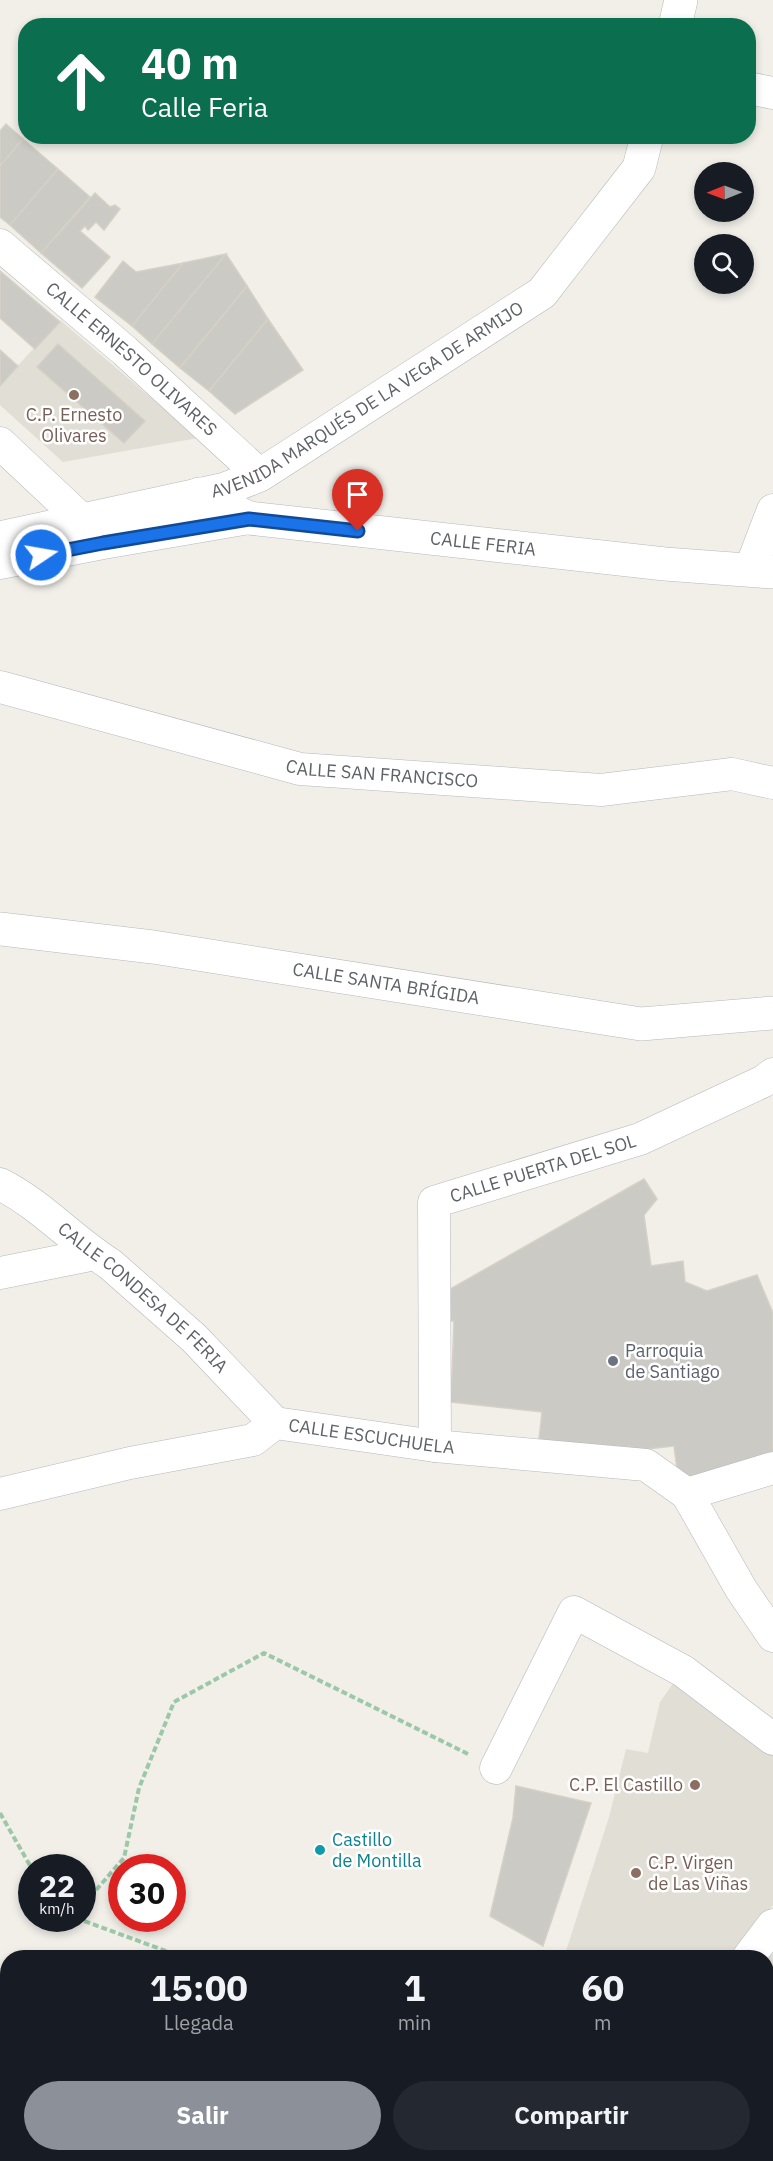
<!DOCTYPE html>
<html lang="es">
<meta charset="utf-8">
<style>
body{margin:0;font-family:"IBM Plex Sans",sans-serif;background:#242831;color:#f1f3f6;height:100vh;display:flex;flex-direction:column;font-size:22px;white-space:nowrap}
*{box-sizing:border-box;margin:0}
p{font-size:20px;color:#9ea1a6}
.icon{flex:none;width:33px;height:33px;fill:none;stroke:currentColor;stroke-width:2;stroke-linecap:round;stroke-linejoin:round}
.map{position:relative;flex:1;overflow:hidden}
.drawer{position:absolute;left:0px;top:1950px;width:774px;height:212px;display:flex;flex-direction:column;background:#171b24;border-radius:24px 24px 0 0;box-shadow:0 3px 9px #0003}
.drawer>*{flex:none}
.guide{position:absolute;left:18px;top:18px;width:738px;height:126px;border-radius:24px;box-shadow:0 3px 9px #0003;background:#0b6e4f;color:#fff;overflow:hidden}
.needle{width:39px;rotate:269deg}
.fabs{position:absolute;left:694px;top:162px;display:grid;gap:12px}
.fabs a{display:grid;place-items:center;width:60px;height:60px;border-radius:50%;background:#171b24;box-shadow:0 3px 9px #0003;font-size:30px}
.speed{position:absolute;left:18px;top:1854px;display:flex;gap:12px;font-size:30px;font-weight:700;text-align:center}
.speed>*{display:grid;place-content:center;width:78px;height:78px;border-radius:50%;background:#171b24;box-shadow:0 3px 9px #0003;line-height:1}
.speed small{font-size:15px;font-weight:400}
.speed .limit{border:9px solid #d22;background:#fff;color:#111}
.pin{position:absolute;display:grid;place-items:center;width:51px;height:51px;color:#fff;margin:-62px -26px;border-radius:50% 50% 50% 0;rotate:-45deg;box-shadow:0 0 6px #0007}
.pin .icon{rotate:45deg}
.me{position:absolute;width:66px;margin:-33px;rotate:78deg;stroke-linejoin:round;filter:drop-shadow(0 0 4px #0008)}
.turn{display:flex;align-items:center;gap:21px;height:126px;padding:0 24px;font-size:27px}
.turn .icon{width:78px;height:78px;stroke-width:2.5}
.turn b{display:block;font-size:42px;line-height:51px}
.eta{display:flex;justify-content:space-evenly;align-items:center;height:102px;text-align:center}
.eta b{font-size:36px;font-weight:700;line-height:42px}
.action{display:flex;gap:12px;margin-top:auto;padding:12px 24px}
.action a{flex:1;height:69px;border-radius:36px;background:#8c9099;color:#fff;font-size:24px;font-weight:700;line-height:69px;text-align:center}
.action a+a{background:#242831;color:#f1f3f6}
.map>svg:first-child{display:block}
.education{fill:#e1ded6}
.building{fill:#cccac5;stroke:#d6d1c6;stroke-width:1.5}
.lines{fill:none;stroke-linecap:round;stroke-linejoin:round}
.minor-casing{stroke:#b5b8bc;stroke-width:33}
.tertiary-casing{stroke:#b5b8bc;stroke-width:34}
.path{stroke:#9cc7a9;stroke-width:4;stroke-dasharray:6 3;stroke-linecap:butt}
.minor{stroke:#fff;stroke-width:32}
.tertiary{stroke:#fff;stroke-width:33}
.route-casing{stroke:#114b97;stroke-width:15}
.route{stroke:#1a73e8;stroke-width:10}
.education-dot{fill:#8d6e63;stroke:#fff;stroke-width:2}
.worship-dot{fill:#6b7280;stroke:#fff;stroke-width:2}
.culture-dot{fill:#0f9aa8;stroke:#fff;stroke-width:2}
.labels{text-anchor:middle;stroke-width:5;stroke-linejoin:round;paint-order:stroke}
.street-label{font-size:18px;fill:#5f6368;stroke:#fff}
.education-label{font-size:18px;fill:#785e54;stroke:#fff}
.worship-label{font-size:18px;fill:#5b616d;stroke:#fff;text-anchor:start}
.culture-label{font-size:18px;fill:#0d838f;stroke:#fff;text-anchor:start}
</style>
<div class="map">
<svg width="773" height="2161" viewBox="0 0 773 2161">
<rect width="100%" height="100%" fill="#f1efe8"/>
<!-- education -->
<g class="education">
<polygon points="60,320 198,438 63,462 0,405 0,385"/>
<polygon points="679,1675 773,1746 773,1905 732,1957 557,1958 560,1950 566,1951 609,1817 626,1749 648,1753 660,1702"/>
<polygon points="773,1941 773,2161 634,2161 642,2154 766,2154 766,1958"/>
</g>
<!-- building -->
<g class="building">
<polygon points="6,124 23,139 0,166 0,131"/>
<polygon points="23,139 58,169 10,225 0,217 0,166"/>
<polygon points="58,169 90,197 41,253 10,225"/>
<polygon points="95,193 110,207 115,205 120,209 104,230 96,222 88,230 85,226 80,231 110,257 82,288 41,253"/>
<polygon points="226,254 152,344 132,326 183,263"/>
<polygon points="226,254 247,286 180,368 152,344"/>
<polygon points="123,261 136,272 183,263 132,326 95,297"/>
<polygon points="0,271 60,322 35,349 0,318"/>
<polygon points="247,286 268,319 209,391 180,368"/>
<polygon points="268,319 303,370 235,414 209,391"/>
<polygon points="58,344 145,421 124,443 37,367"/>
<polygon points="0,350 18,366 0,386"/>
<polygon points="644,1179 657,1199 644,1215 651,1266 683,1261 685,1282 707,1291 757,1275 773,1313 773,1459 713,1474 678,1477 674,1446 630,1451 629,1446 584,1454 538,1448 542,1412 451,1402 454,1321 445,1321 445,1292"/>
<polygon points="516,1786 591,1803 543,1946 490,1916 513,1818"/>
</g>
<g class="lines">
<defs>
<g id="minor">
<polyline points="748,88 773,93"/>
<path id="s1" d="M 0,245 L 125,351 L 260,475"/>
<polyline points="0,443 83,521"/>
<polyline points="0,563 103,543 249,518"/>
<polyline points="750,570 773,510"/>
<path id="s2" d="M 0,687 L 300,769 L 601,790 L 732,774 L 773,783"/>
<path id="s3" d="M 0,1184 C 40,1204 72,1240 110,1264 L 194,1338 L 275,1423"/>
<polyline points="0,1273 95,1254"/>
<path id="s4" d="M 435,1446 L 434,1202 L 640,1139 L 764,1081 L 773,1074"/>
<path id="s5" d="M 0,1494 L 130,1463 L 253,1440 L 275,1423 L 435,1446 L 646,1465 L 687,1494 L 741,1589 L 773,1636"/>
<polyline points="687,1494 773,1468"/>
<polyline points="496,1768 574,1612 683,1671 773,1739"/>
<polyline points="748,1958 773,1925"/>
<polyline points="619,2154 622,2161"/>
</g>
<g id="tertiary">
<polyline points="675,26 681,0"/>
<path id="s6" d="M 199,494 L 249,518 L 665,564 L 773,572"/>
<path id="s7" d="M 0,538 L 225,489 L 260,475 L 542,293 L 639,168 L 647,136"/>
<path id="s8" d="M 0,929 L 153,947 L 641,1024 L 773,1013"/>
</g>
</defs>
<!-- minor casing -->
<use href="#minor" class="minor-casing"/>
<!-- tertiary casing -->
<use href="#tertiary" class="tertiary-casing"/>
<!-- path -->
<g class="path">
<polyline points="0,1813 32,1869"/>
<polyline points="96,1890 124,1858 139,1788 174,1702 264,1653 468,1754"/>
<polyline points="76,1918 185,1958"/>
</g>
<!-- minor -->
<use href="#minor" class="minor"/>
<!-- tertiary -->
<use href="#tertiary" class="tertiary"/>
</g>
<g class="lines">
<defs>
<polyline id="route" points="41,555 103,543 249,519 358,531"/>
</defs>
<!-- route casing -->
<use href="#route" class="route-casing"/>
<!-- route -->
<use href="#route" class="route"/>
</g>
<!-- markers -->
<g class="education-dot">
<circle cx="74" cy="395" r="6"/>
<circle cx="695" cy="1785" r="6"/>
<circle cx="636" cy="1873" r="6"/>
</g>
<circle class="worship-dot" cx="613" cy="1361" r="6"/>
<circle class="culture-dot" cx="320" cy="1850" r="6"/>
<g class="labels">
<!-- street labels -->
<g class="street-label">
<text dy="6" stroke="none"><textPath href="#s1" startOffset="174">CALLE ERNESTO OLIVARES</textPath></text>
<text dy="6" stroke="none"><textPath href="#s7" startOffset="398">AVENIDA MARQUÉS DE LA VEGA DE ARMIJO</textPath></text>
<text dy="6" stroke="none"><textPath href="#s6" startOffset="291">CALLE FERIA</textPath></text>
<text dy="6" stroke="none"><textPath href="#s2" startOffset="393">CALLE SAN FRANCISCO</textPath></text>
<text dy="6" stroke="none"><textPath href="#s8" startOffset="390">CALLE SANTA BRÍGIDA</textPath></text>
<text dy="6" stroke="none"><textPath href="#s4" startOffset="358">CALLE PUERTA DEL SOL</textPath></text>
<text dy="6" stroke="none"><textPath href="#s3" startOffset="183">CALLE CONDESA DE FERIA</textPath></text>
<text dy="6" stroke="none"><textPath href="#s5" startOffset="384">CALLE ESCUCHUELA</textPath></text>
</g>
<!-- education labels -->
<g class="education-label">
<text x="74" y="421">C.P. Ernesto<tspan x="74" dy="21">Olivares</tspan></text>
<text x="683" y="1791" text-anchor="end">C.P. El Castillo</text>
<text x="648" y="1869" text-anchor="start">C.P. Virgen<tspan x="648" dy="21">de Las Viñas</tspan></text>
</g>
<!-- worship labels -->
<g class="worship-label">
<text x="625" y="1357">Parroquia<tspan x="625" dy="21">de Santiago</tspan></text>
</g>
<!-- culture labels -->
<g class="culture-label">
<text x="332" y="1846">Castillo<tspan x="332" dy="21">de Montilla</tspan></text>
</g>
</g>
</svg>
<div class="fabs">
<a><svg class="needle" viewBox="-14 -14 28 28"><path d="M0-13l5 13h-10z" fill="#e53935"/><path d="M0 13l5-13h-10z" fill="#9ea1a6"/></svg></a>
<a><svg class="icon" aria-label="search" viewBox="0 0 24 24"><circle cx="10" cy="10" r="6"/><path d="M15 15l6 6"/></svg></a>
</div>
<div class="speed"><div>22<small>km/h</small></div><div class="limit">30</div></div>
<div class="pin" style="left:358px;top:531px;background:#d93025"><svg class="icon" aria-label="arrive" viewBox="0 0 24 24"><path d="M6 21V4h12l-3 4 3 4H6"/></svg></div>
<svg class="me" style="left:41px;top:555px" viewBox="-20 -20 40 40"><circle r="17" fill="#1a73e8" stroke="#fff" stroke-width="3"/><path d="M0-11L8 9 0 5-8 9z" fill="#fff"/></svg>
<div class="guide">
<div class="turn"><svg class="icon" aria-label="ahead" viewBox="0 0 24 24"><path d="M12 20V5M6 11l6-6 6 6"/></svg><div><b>40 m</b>Calle Feria</div></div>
</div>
<section class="drawer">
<div class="eta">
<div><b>15:00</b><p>Llegada</p></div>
<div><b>1</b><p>min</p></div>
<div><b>60</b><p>m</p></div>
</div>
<div class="action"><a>Salir</a><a>Compartir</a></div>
</section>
</div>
